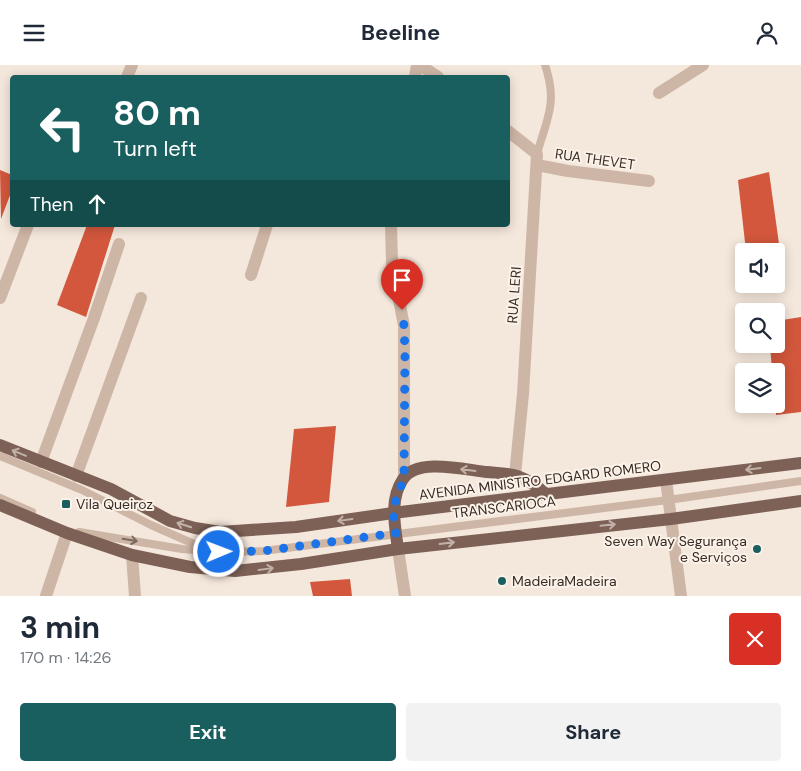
<!DOCTYPE html>
<meta charset="utf-8">
<style>
body{margin:0;font-family:"DM Sans",sans-serif;background:#f2f2f3;color:#1f2937;height:100vh;display:flex;flex-direction:column;font-size:19px;white-space:nowrap}
*{box-sizing:border-box;margin:0}
p{font-size:16px;color:#747a83}
.icon{flex:none;width:28px;height:28px;fill:none;stroke:currentColor;stroke-width:2;stroke-linecap:round;stroke-linejoin:round}
.map{position:relative;height:531px;overflow:hidden}
.sheet{display:flex;flex-direction:column;background:#fff;flex:1}
.sheet>*{flex:none}
.top-card{position:absolute;left:10px;top:10px;width:500px;height:152px;border-radius:5px;box-shadow:0 2px 12px #0003;background:#195f5f;color:#fff;overflow:hidden}
.fabs{position:absolute;left:735px;top:178px;display:grid;gap:10px}
.fabs a{display:grid;place-items:center;width:50px;height:50px;border-radius:5px;background:#fff;box-shadow:0 2px 12px #0003;font-size:25px}
.pin{position:absolute;display:grid;place-items:center;width:42px;height:42px;color:#fff;margin:-51px -21px;border-radius:50% 50% 50% 0;rotate:-45deg;box-shadow:0 0 5px #0007}
.pin .icon{rotate:45deg}
.me{position:absolute;width:55px;margin:-28px;rotate:89deg;stroke-linejoin:round;filter:drop-shadow(0 0 4px #0008)}
.turn{display:flex;align-items:center;gap:18px;height:105px;padding:0 20px;font-size:22px}
.turn .icon{width:65px;height:65px;stroke-width:2.5}
.turn b{display:block;font-size:35px;line-height:42px}
.then{display:flex;align-items:center;height:48px;padding:0 20px;background:#0003;gap:10px;font-size:19px}
.round{display:grid;place-items:center;flex:none;width:52px;height:52px;border-radius:5px;background:#f2f2f3}
.head{display:flex;align-items:center;justify-content:space-between;height:85px;padding:0 20px}
h1{font-size:30px;font-weight:700;line-height:38px}
.primary-button{display:flex;gap:10px;margin-top:auto;padding:10px 20px}
.primary-button a{flex:1;height:58px;border-radius:5px;background:#195f5f;color:#fff;font-size:20px;font-weight:700;line-height:58px;text-align:center}
.primary-button a+a{background:#f2f2f3;color:#1f2937}
header{display:flex;justify-content:space-between;align-items:center;height:65px;padding:0 20px;background:#fff;font-size:22px;font-weight:700}
.map>svg:first-child{display:block}
.building{fill:#d2573c}
.lines{fill:none;stroke-linecap:round;stroke-linejoin:round}
.service{stroke:#ceb6a6;stroke-width:8}
.minor{stroke:#ceb6a6;stroke-width:12}
.primary{stroke:#7d6157;stroke-width:12}
.oneway{stroke:#c2b1a7}
.oneway2{stroke:#7c6a61}
.route{stroke:#1a73e8;stroke-width:9;stroke-dasharray:0 16.2}
.poi-dot{fill:#195f5f;stroke:#fbf2e8;stroke-width:2}
.labels{text-anchor:middle;stroke-width:4;stroke-linejoin:round;paint-order:stroke}
.street-label{font-size:14px;fill:#392c28;stroke:#fbf2e8}
.poi-label{font-size:14px;fill:#392c28;stroke:#fbf2e8;text-anchor:start}
</style>
<header><svg class="icon" aria-label="menu" viewBox="0 0 24 24"><path d="M4 6h16M4 12h16M4 18h16"/></svg>Beeline<svg class="icon" aria-label="person" viewBox="0 0 24 24"><circle cx="12" cy="8" r="4"/><path d="M4 21q1-7 8-7t8 7"/></svg></header>
<div class="map">
<svg width="801" height="531" viewBox="0 0 801 531">
<rect width="100%" height="100%" fill="#f4e7db"/>
<!-- building -->
<g class="building">
<polygon points="0,105 12,110 12,125 1,154"/>
<polygon points="769,107 780,186 746,186 738,115"/>
<polygon points="87,160 115,160 86,252 57,240"/>
<polygon points="801,252 801,347 776,350 776,306 772,306 770,279 776,279 776,256"/>
<polygon points="336,361 329,437 286,442 294,364"/>
<polygon points="350,514 352,531 313,531 310,517"/>
</g>
<g class="lines">
<!-- service -->
<g class="service">
<path d="M 537,89 C 547,53 558,38 545,0"/>
<polyline points="0,391 82,425 151,460 203,483"/>
<polyline points="0,433 32,447"/>
<polyline points="79,467 182,484 219,487 263,486 668,435 801,416"/>
</g>
<!-- minor -->
<g class="minor">
<polyline points="420,0 438,12"/>
<polyline points="127,12 132,0"/>
<polyline points="415,12 417,0"/>
<polyline points="659,28 703,0"/>
<polyline points="508,66 537,89 523,329 515,410"/>
<polyline points="537,100 568,106 649,116"/>
<polyline points="391,160 392,198 404,261 404,413"/>
<polyline points="251,210 267,160"/>
<polyline points="0,233 28,160"/>
<polyline points="41,397 94,253 119,179"/>
<polyline points="76,411 141,233"/>
<polyline points="666,415 681,531"/>
<polyline points="398,484 405,531"/>
<polyline points="132,490 135,531"/>
<polyline points="46,531 67,468"/>
</g>
<!-- primary -->
<g class="primary">
<polyline points="0,380 111,424 170,456 195,463 220,467 296,462 393,448 801,398"/>
<polyline points="0,440 67,468 132,490 190,502 235,506 301,499 398,484 671,454 801,436"/>
<path d="M 398,484 C 395,461 389,435 403,414 C 417,392 466,405 487,407 C 497,408 508,408 517,411 C 528,415 537,421 546,429"/>
</g>
</g>
<!-- one-way arrows -->
<defs><path id="oneway-shaft" d="M-6 0H5M1.5-3L5.5 0L1.5 3" fill="none" stroke-width="1.6" stroke-linecap="round" stroke-linejoin="round" transform="scale(1.25)"/></defs>
<g class="oneway">
<use href="#oneway-shaft" transform="translate(19 388) rotate(-158)"/>
<use href="#oneway-shaft" transform="translate(753 404) rotate(173)"/>
<use href="#oneway-shaft" transform="translate(468 405) rotate(-173)"/>
<use href="#oneway-shaft" transform="translate(345 455) rotate(172)"/>
<use href="#oneway-shaft" transform="translate(184 460) rotate(-162)"/>
<use href="#oneway-shaft" transform="translate(608 460) rotate(-6)"/>
<use href="#oneway-shaft" transform="translate(447 478) rotate(-7)"/>
<use href="#oneway-shaft" transform="translate(266 504) rotate(-8)"/>
</g>
<use class="oneway2" href="#oneway-shaft" transform="translate(130 475) rotate(9)"/>
<g class="lines">
<!-- route -->
<polyline class="route" points="219,487 263,486 396,468 393,448 396,434 404,413 405,286 404,261 402,245"/>
</g>
<!-- markers -->
<g class="poi-dot">
<rect x="61" y="434" width="10" height="10" rx="2.5"/>
<circle cx="757" cy="484" r="5"/>
<circle cx="502" cy="516" r="5"/>
</g>
<g class="labels">
<!-- street labels -->
<g class="street-label">
<text transform="translate(595 94) rotate(8)" y="5">RUA THEVET</text>
<text transform="translate(514 230) rotate(-86)" y="5">RUA LERI</text>
<text transform="translate(540 415) rotate(-7)" y="5">AVENIDA MINISTRO EDGARD ROMERO</text>
<text transform="translate(504 442) rotate(-7)" y="5">TRANSCARIOCA</text>
</g>
<!-- poi labels -->
<g class="poi-label">
<text x="76" y="444">Vila Queiroz</text>
<text x="747" y="481" text-anchor="end">Seven Way Segurança<tspan x="747" dy="16">e Serviços</tspan></text>
<text x="512" y="521">MadeiraMadeira</text>
</g>
</g>
</svg>
<div class="fabs">
<a><svg class="icon" aria-label="sound" viewBox="0 0 24 24"><path d="M4 9h4l5-4v14l-5-4H4zM17 9q2 3 0 6"/></svg></a>
<a><svg class="icon" aria-label="search" viewBox="0 0 24 24"><circle cx="10" cy="10" r="6"/><path d="M15 15l6 6"/></svg></a>
<a><svg class="icon" aria-label="layers" viewBox="0 0 24 24"><path d="M12 4l9 5-9 5-9-5zM3 14l9 5 9-5"/></svg></a>
</div>
<div class="pin" style="left:402px;top:245px;background:#d93025"><svg class="icon" aria-label="arrive" viewBox="0 0 24 24"><path d="M6 21V4h12l-3 4 3 4H6"/></svg></div>
<svg class="me" style="left:219px;top:487px" viewBox="-20 -20 40 40"><circle r="17" fill="#1a73e8" stroke="#fff" stroke-width="3"/><path d="M0-11L8 9 0 5-8 9z" fill="#fff"/></svg>
<div class="top-card">
<div class="turn"><svg class="icon" aria-label="left" viewBox="0 0 24 24"><path d="M17 20v-9H6M10 6l-5 5 5 5"/></svg><div><b>80 m</b>Turn left</div></div>
<div class="then">Then<svg class="icon" aria-label="ahead" viewBox="0 0 24 24"><path d="M12 20V5M6 11l6-6 6 6"/></svg></div>
</div>
</div>
<section class="sheet">
<div class="head"><div><h1>3 min</h1><p>170 m · 14:26</p></div><a class="round" style="background:#d93025;color:#fff"><svg class="icon" aria-label="close" viewBox="0 0 24 24"><path d="M6 6l12 12M18 6L6 18"/></svg></a></div>
<div class="primary-button"><a>Exit</a><a>Share</a></div>
</section>
